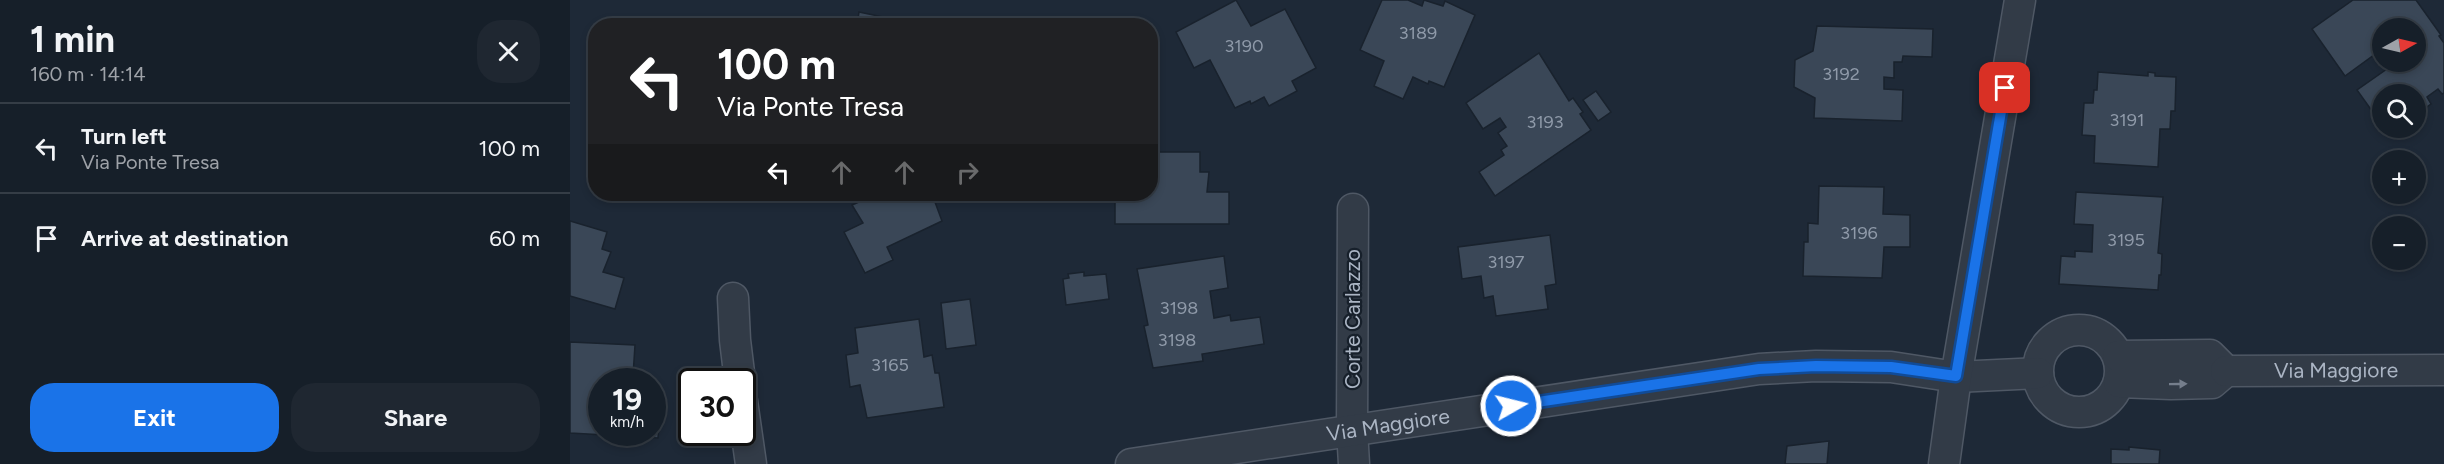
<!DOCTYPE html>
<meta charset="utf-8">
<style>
body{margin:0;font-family:Figtree,sans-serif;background:#1f2731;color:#f1f3f6;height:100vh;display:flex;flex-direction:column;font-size:22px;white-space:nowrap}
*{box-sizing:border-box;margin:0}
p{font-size:20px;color:#9ea2a8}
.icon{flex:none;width:33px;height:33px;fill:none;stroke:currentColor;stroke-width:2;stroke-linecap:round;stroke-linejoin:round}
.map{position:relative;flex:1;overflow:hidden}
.drawer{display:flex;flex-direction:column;background:#161f29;width:570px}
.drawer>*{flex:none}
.top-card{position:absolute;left:18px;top:18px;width:570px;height:183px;border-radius:24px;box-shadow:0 3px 9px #0003,0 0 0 2px #353d46;background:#202124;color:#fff;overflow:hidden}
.needle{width:39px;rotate:82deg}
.tools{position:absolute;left:1802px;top:18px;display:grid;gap:12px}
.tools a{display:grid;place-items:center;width:54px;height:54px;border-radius:50%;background:#161f29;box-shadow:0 3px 9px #0003,0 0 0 2px #353d46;font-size:30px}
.speed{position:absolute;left:18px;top:368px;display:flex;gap:12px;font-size:30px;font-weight:700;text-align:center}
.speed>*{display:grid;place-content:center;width:78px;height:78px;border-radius:50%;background:#161f29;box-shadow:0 3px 9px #0003,0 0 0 2px #353d46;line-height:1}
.speed small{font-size:15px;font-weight:400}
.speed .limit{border:3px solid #111;border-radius:9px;background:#fff;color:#111}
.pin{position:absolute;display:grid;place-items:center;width:51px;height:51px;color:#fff;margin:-26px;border-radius:12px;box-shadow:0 3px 9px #0006}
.me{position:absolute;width:66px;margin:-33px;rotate:82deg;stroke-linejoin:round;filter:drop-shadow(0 0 4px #0008)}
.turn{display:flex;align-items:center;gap:21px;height:126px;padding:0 30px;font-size:27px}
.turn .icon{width:78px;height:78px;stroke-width:2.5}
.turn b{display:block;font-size:42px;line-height:51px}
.lanes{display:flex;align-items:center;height:57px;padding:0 30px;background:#0003;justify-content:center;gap:30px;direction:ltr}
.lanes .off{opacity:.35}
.round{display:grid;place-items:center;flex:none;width:63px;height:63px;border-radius:24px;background:#1f2731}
.head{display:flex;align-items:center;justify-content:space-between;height:102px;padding:0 30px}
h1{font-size:36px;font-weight:700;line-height:45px}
.action{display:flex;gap:12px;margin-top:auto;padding:12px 30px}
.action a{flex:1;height:69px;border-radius:24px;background:#1a73e8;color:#fff;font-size:24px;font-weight:700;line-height:69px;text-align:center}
.action a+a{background:#1f2731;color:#f1f3f6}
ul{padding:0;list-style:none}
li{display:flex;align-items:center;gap:18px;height:90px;padding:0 30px;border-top:2px solid #353d46}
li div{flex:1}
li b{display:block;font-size:22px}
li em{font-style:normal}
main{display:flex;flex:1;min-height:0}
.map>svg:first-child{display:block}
.building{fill:#3a4757;stroke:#19222d;stroke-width:1.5}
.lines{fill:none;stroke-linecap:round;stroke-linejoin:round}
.minor-casing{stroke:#4f5865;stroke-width:33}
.minor{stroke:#323b47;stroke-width:30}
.oneway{fill:#757e8c}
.route-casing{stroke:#114b97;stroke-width:15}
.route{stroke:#1a73e8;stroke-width:10}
.labels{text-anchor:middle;stroke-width:4.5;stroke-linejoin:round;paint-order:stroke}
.number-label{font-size:18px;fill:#8f9aa9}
.street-label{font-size:21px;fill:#abb5c4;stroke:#17202b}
</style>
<main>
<section class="drawer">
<div class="head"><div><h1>1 min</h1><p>160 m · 14:14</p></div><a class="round"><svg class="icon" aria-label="close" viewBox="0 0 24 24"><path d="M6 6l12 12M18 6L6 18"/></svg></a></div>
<ul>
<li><svg class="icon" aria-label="left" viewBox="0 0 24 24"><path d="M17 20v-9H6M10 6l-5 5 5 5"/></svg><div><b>Turn left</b><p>Via Ponte Tresa</p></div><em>100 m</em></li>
<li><svg class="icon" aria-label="arrive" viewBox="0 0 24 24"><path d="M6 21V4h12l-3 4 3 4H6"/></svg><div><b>Arrive at destination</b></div><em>60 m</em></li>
</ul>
<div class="action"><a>Exit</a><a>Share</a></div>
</section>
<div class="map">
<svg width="1874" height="464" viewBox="0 0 1874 464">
<rect width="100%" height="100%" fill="#1e2937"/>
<!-- building -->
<g class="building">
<polygon points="666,0 681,26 715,9 746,68 722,81 727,91 699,106 694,97 681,104 680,101 665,108 640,60 624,68 606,32"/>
<polygon points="812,0 838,0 852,6 854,0 873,6 875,1 905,15 874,87 859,81 858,84 843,77 833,99 804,86 814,61 790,50"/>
<polygon points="1783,0 1846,0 1871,35 1869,36 1874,43 1874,93 1872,94 1868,89 1857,97 1861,104 1845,115 1845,94 1812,94 1812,125 1787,90 1827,62 1845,62 1845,28 1812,28 1812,49 1775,76 1742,29"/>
<polygon points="289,12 313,17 311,26 287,26"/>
<polygon points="1247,26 1363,29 1362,57 1333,56 1332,62 1324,62 1324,78 1314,77 1314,89 1333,90 1332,121 1244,118 1245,98 1224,87 1225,60 1243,51"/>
<polygon points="969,53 999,101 1003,98 1013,112 1010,114 1021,130 925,196 909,172 934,155 931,150 937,146 928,133 936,127 930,118 913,129 896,103"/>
<polygon points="1528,72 1578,76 1578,72 1585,73 1585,76 1606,77 1605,111 1601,111 1600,129 1590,129 1588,167 1524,163 1525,136 1512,135 1514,103 1523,103 1524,90 1527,90"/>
<polygon points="1026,91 1041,112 1028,121 1013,100"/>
<polygon points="580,152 630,152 630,172 639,172 637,192 659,192 659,224 545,224 545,194 580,194"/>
<polygon points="1249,186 1314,187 1313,214 1340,215 1340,247 1314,247 1312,278 1233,276 1234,242 1238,242 1238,223 1248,224"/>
<polygon points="1506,192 1593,197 1588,253 1592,254 1591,275 1589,275 1588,290 1489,284 1491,256 1505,257 1505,251 1522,252 1523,225 1504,224"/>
<polygon points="288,194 362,194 372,221 317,247 323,260 295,273 274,232 293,223 282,205 291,201"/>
<polygon points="0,221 37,232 32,249 41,252 33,272 54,278 45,309 0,296"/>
<polygon points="980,235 986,284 975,286 978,309 926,316 923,296 914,298 911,276 892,279 888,247"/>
<polygon points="654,256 658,288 640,291 644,318 660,315 661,321 690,317 694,344 632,354 633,361 583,368 574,326 578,325 567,269"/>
<polygon points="514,272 514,276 536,274 539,299 496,305 493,279 499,278 498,274"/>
<polygon points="400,299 406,345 376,349 371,303"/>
<polygon points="349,319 354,357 362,355 365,373 369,373 374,407 297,418 290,385 280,387 276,355 288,353 285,328"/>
<polygon points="0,342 65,345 63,376 41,375 41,381 32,381 32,432 82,432 82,410 90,410 88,438 0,433"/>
<polygon points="1259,441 1257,464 1215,464 1217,446"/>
<polygon points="1559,447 1590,450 1589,464 1541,464 1541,449 1559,450"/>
</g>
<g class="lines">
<defs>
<g id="minor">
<polyline points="783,209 782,430 784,464"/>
<polyline points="163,298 165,340 170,381"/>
<circle cx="1509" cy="371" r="41"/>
<polyline points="1548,356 1640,355 1656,371 1642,383 1601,384 1549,382"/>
<path id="s1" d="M 1656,371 L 1874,370"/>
<polyline points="172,401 181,464"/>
<path id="s2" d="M 561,464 L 1189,369 L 1246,366 L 1321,367 L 1386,377 L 1468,373"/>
<polyline points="1374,464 1386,377 1450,0"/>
</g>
</defs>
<!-- minor casing -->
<use href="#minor" class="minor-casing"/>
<!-- minor -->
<use href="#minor" class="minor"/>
</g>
<!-- one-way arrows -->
<defs><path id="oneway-solid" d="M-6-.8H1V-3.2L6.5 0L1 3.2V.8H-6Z" transform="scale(1.5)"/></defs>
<use class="oneway" href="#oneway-solid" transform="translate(1608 384) rotate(-1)"/>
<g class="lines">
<defs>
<polyline id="route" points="941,406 1189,369 1246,366 1321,367 1386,376 1435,88"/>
</defs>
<!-- route casing -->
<use href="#route" class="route-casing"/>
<!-- route -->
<use href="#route" class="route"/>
</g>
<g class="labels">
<!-- number labels -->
<g class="number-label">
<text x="848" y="39">3189</text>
<text x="674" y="52">3190</text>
<text x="1271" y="80">3192</text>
<text x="1557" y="126">3191</text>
<text x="975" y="128">3193</text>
<text x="1289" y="239">3196</text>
<text x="1556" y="246">3195</text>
<text x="936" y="268">3197</text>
<text x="609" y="314">3198</text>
<text x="607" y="346">3198</text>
<text x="320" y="371">3165</text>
</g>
<!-- street labels -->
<g class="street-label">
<text transform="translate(783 319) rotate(-90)" y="7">Corte Carlazzo</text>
<text dy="7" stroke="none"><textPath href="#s1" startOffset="110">Via Maggiore</textPath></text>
<text dy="7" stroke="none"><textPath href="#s2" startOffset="260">Via Maggiore</textPath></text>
</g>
</g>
</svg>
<div class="tools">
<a><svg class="needle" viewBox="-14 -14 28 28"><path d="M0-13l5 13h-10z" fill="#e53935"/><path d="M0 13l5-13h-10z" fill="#9ea2a8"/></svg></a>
<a><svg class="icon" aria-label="search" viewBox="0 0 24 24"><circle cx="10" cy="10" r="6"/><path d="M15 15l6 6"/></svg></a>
<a>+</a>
<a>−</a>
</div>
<div class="speed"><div>19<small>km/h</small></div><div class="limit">30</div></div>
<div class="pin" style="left:1435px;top:88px;background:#d93025"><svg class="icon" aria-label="arrive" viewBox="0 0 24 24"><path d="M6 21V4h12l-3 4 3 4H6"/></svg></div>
<svg class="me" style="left:941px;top:406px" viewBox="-20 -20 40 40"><circle r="17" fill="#1a73e8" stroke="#fff" stroke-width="3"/><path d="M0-11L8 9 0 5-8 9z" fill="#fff"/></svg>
<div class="top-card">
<div class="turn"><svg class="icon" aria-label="left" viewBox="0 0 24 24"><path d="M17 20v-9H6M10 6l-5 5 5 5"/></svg><div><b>100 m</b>Via Ponte Tresa</div></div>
<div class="lanes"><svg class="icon" aria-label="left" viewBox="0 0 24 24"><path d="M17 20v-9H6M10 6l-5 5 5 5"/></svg><svg class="icon off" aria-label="ahead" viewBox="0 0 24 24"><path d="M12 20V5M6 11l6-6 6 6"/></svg><svg class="icon off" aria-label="ahead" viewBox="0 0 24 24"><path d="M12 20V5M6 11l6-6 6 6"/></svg><svg class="icon off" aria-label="right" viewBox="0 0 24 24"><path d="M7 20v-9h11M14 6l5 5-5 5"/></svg></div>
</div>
</div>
</main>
